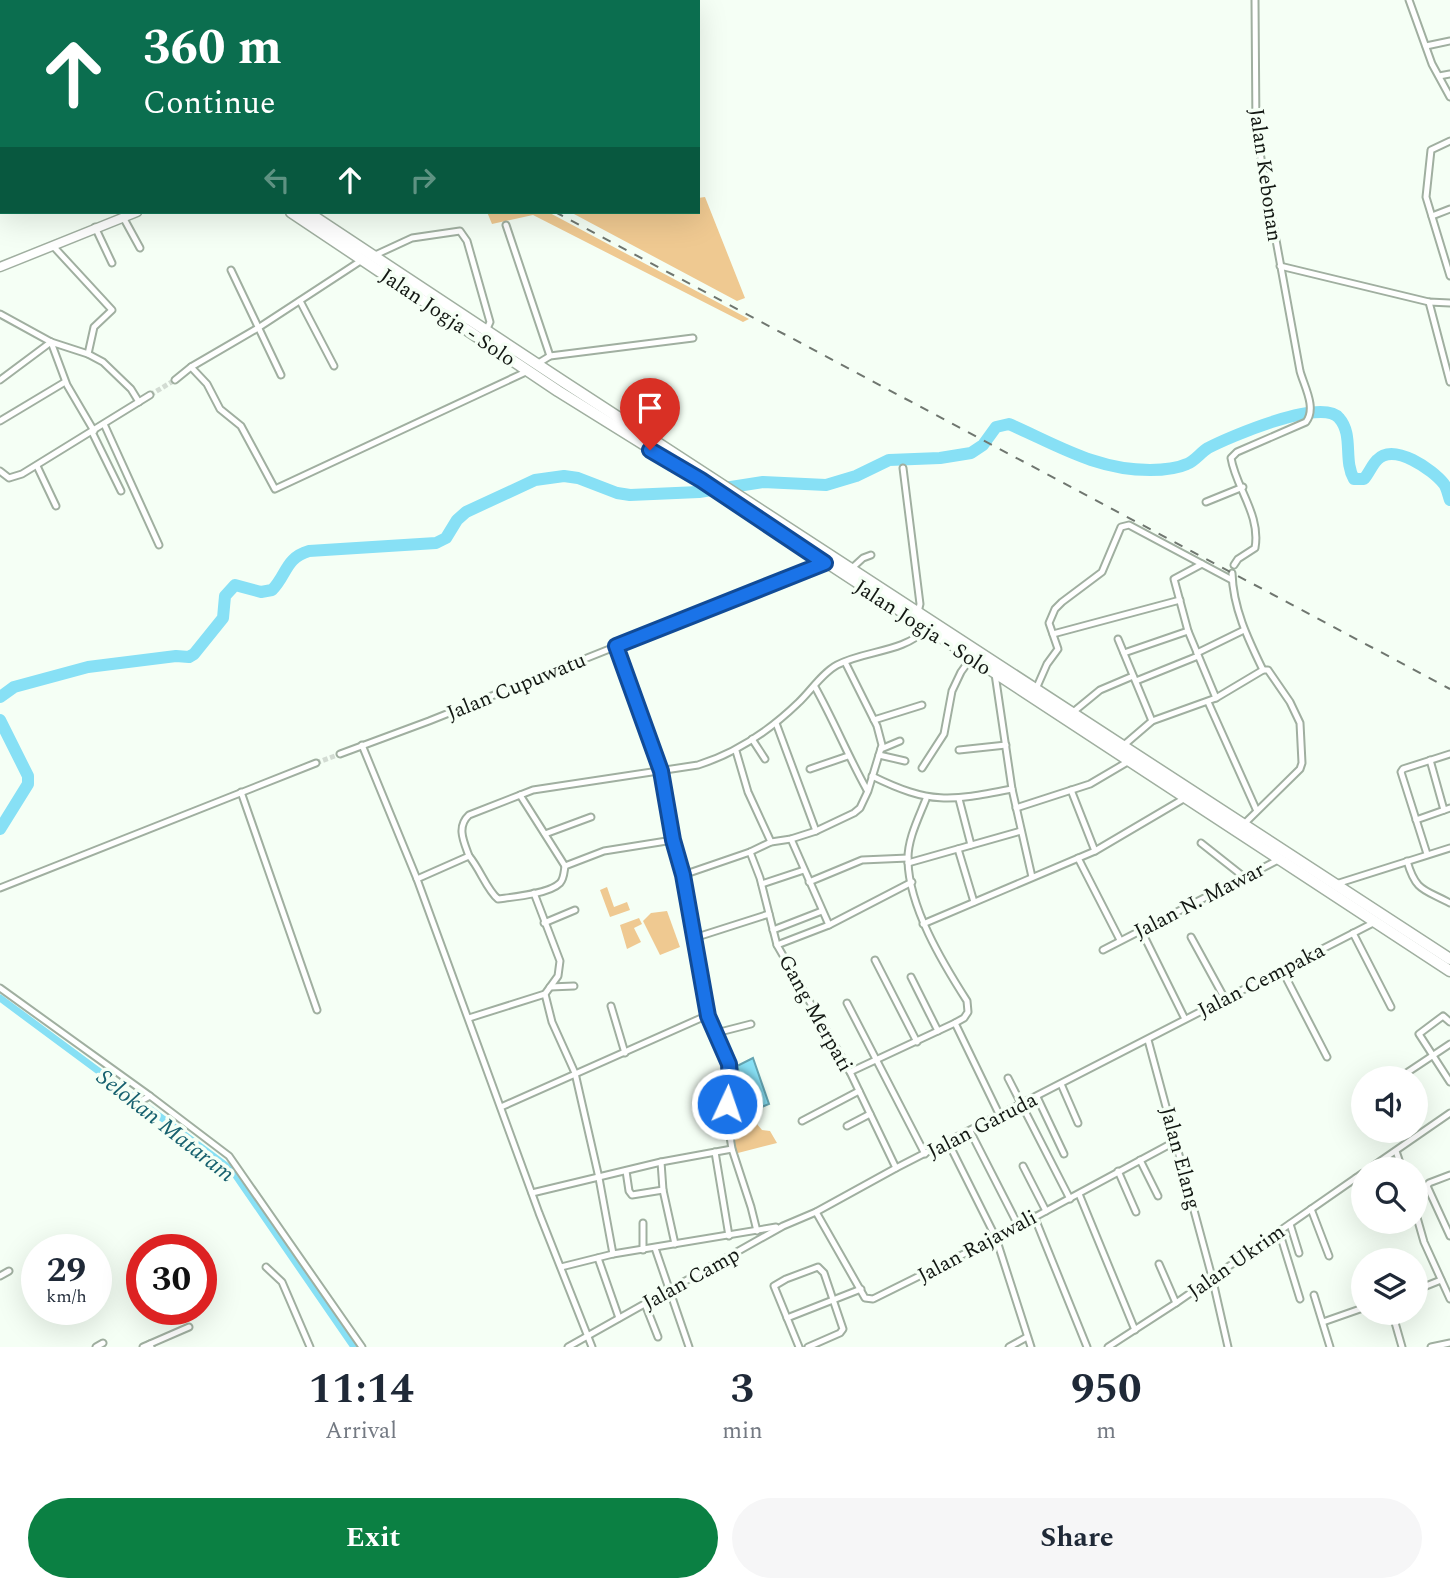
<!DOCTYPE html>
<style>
body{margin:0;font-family:Spectral,serif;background:#f6f6f7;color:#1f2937;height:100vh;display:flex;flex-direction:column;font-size:26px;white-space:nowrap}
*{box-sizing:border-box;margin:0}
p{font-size:23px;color:#747a83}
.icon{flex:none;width:38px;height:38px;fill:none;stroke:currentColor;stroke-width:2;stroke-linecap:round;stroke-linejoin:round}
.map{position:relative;height:1347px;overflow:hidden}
.drawer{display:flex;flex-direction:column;background:#fff;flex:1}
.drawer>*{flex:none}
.top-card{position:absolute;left:0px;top:0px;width:700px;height:214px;box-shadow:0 7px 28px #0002;background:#0b6e4f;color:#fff;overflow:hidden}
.buttons{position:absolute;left:1351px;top:1066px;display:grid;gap:14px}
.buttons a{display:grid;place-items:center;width:77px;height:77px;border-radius:50%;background:#fff;box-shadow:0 7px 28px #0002;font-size:35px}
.speed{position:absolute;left:21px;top:1234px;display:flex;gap:14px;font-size:35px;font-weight:700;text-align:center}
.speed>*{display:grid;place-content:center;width:91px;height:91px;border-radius:50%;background:#fff;box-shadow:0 7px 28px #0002;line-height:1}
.speed small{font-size:18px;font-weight:400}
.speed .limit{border:10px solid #d22;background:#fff;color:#111}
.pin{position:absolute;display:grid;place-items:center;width:60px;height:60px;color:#fff;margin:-72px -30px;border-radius:50% 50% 50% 0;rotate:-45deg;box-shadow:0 0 7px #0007}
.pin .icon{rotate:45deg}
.me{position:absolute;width:77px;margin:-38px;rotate:3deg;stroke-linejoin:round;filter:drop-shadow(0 0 5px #0008)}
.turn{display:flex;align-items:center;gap:24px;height:147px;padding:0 28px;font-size:32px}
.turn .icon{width:91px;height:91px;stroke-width:2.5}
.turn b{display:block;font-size:49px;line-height:60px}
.lanes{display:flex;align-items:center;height:66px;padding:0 28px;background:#0003;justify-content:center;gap:35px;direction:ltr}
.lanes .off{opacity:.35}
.eta{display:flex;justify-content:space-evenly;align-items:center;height:119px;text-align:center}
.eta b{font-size:42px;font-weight:700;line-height:49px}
.action{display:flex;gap:14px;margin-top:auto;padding:14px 28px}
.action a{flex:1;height:80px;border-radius:42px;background:#0b8043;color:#fff;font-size:28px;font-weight:700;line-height:80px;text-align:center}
.action a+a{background:#f6f6f7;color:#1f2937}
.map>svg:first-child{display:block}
.green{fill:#efc991}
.water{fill:#87e0f5;stroke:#64a4b1;stroke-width:2}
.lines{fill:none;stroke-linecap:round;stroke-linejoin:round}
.canal{stroke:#87e0f5;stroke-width:7}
.river{stroke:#87e0f5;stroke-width:12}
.street-tunnel{stroke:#d3dcd3;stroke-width:5;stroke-dasharray:5 2.5;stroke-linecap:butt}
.street-casing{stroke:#a0afa0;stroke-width:9}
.secondary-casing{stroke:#a0afa0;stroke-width:11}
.highway-casing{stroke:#a0afa0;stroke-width:13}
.street{stroke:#fff;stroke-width:5}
.secondary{stroke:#fff;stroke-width:8}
.highway{stroke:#fff;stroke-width:10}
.rail{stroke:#6f766f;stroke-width:2;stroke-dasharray:9 9;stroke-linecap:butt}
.route-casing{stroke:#114b97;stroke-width:18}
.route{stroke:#1a73e8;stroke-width:12}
.labels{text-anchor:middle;stroke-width:7;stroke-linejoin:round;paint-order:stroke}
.street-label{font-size:21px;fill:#131813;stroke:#f5fff5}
.water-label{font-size:23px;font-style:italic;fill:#17616f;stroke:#f5fff5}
</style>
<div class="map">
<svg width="1450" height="1347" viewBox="0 0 1450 1347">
<rect width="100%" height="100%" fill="#f5fff5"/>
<!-- green -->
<g class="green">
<polygon points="705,197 745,298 737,301 574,214 698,212 698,198"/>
<polygon points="487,212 548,212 749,319 743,322 533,215 492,224"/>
<polygon points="607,887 614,907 627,902 630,910 610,917 600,890"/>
<polygon points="667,911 680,947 660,955 643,921 651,913"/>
<polygon points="639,918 642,924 634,928 641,942 627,949 620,925"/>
<polygon points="751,1117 762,1130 770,1131 777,1143 734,1154 730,1124"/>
</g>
<!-- water -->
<polygon class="water" points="753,1058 769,1104 752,1111 737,1066"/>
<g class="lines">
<!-- canal -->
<polyline class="canal" points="0,998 232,1170 354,1347"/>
<!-- river -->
<g class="river">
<path d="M 0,697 L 14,687 L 88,667 L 176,656 L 189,657 L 194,654 L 223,618 L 225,596 L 235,585 L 261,592 L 272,590 C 287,575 285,558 309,551 L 436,543 L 446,538 L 457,520 L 466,512 L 535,480 L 564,476 L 578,478 L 617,493 L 630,495 L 699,492 L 763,482 L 826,485 L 856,476 L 889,460 L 940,458 L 971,453 L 983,445 L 996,427 L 1009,424 C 1057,445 1096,470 1150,470 C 1162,470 1176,469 1187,464 C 1195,461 1201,452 1208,448 C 1229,437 1322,397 1339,418 C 1354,435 1343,460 1354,479 L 1364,479 C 1369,473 1372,465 1377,460 C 1394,442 1433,470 1444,484 C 1447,488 1448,495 1450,500"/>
<polyline points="0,720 28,776 28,784 0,829"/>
</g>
<!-- street-tunnel -->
<g class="street-tunnel">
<polyline points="150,395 175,380"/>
<polyline points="316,763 340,754"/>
</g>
<defs>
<g id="street">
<polyline points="110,0 113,2"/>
<polyline points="258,0 261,2"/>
<polyline points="292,0 293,2"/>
<polyline points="1409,0 1432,64 1450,97"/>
<polyline points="100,2 103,0"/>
<polyline points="678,2 684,0"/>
<polyline points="1426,46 1450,41"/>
<polyline points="1439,76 1450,74"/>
<polyline points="0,112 2,111"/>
<polyline points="1450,141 1431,150 1426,197 1450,276"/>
<polyline points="1432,216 1450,209"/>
<polyline points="123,217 140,248"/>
<polyline points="506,225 550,356"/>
<polyline points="95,227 112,263"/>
<polyline points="53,246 112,310 94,327 88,354"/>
<polyline points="373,256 412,238 460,231 467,241 490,322 486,331"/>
<polyline points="1280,266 1429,302 1450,303"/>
<polyline points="231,270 281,375"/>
<polyline points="300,301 334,366"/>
<polyline points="1429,302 1450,382"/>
<polyline points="0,314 51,342 88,354 103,362 131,389 139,402"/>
<polyline points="51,342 67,385 94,431"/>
<polyline points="537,364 550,356 693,338"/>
<polyline points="191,367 207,384 220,409 241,426 275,489 528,371"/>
<polyline points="0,380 51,342"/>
<polyline points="175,380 191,367 258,328 362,260"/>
<polyline points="0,421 65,382"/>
<polyline points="104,424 159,545"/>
<polyline points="92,432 121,491"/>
<polyline points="37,466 56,506"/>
<polyline points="903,468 920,604 918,612"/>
<polyline points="0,471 9,478 22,474 150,395"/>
<polyline points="1206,502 1243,487"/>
<polyline points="1202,564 1174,579 1188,631 1216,698"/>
<path d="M 1234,565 L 1238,559 L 1255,548 C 1261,515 1236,488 1231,458 L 1237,452 L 1306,422 C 1317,408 1304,386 1300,371 L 1256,131 L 1255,0"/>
<polyline points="851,569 863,558 871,555"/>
<path d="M 1232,573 C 1233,608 1248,639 1263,670"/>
<polyline points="1053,634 1180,600"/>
<polyline points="1118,639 1152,721"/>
<polyline points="616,646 661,771 673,840 683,875 708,1015 729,1064 730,1083 727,1118 732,1149 751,1207 757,1231"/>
<polyline points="1124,653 1188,631"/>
<polyline points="1197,653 1244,630"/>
<polyline points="995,674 1012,789 1032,877"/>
<polyline points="1136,681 1198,656"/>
<path d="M 815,687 C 834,721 848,756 867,790"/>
<polyline points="1036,689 1047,664 1058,649 1049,623 1055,609 1062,602 1102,572 1121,527 1129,525 1232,580"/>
<polyline points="1208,702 1256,809"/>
<polyline points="1072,713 1100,690 1133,676"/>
<polyline points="874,720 922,705"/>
<polyline points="776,723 816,831"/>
<polyline points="752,739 765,759"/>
<polyline points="362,745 417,879 539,1213 592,1347"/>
<polyline points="1124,745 1152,721 1216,698 1263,670 1268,670 1290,702 1300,723 1302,763 1300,769 1244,824"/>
<polyline points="881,749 900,741"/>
<polyline points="959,750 1006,745"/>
<polyline points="736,751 748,792 771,842"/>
<polyline points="340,754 429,721 825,563"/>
<polyline points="879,755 905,761"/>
<polyline points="1430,760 1444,810"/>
<polyline points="922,768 944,734 952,691 961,672 971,658"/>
<polyline points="810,769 848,756"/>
<path d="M 872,776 C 931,805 950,801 1012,789"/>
<polyline points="1071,790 1095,851"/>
<polyline points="241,792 317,1010"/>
<polyline points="520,795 565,866"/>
<polyline points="959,799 971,845"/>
<polyline points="1016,808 1090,784 1129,761"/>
<polyline points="1416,820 1450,808"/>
<polyline points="545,834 591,817"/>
<polyline points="791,839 829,925"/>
<polyline points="1201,843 1244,877"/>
<polyline points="958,849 974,902"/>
<polyline points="750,852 760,878 777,945 850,1072 896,1168"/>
<polyline points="1427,854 1401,772 1403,769 1450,754"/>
<path d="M 469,856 C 480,869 487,890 498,899 C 513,897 549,894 560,883 C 564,879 564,872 565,866 L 604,851 L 673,840"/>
<polyline points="1078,858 1120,940"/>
<path d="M 1407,861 C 1416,892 1424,889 1450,903"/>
<polyline points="908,863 1021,831"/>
<polyline points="683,875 750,852 771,842 791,839 816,831 854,813 860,808 868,791 882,745 877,726 845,662"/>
<path d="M 417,879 L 469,856 C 464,842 456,827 469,815 L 533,790 L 698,765 C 736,753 769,731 798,703 C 810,692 822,673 837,665 C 865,650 903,653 926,629"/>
<polyline points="809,882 862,860 908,858"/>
<polyline points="762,884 804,870"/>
<polyline points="1336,884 1450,848"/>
<polyline points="0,888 316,763"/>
<polyline points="534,893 560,961 558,976 545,994 552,1022 575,1073 599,1178 613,1254"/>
<polyline points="544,923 575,910"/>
<polyline points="923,924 1095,851 1185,798"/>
<polyline points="773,930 822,911"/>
<polyline points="1141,930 1185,1019"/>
<polyline points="1353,933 1391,1007"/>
<polyline points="1191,937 1225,999"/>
<polyline points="694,938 769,914"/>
<polyline points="777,945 829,925 912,882"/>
<polyline points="1103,950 1278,860"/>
<polyline points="875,960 917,1042"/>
<polyline points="1282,970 1327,1057"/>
<polyline points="911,977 938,1031"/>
<polyline points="550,987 574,986"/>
<polyline points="0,988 150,1096 229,1156 362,1347"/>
<polyline points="847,1003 925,1154"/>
<polyline points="611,1006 625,1053"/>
<polyline points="469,1018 545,994"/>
<polyline points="1450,1022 1443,1016 1419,1034 1450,1082"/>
<polyline points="955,1023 1000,1116"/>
<polyline points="716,1033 751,1024"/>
<polyline points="1148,1040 1212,1277 1228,1347"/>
<path d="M 850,1072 L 955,1023 L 964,1018 L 968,1012 L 967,1001 C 942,962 909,907 908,861 C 907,840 919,817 926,799"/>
<polyline points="1405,1074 1450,1044"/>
<polyline points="1008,1078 1070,1199"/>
<polyline points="1061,1084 1078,1123"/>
<polyline points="1037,1097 1064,1154"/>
<polyline points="137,1103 150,1096"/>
<polyline points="501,1107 708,1015"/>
<polyline points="802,1121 859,1091"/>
<polyline points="847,1126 870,1114"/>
<polyline points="970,1131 1018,1225"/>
<polyline points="948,1142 996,1238 1031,1347"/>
<polyline points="1396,1151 1402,1169"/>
<polyline points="715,1152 729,1236"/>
<polyline points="1140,1160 1158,1196"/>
<polyline points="661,1162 663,1190 675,1244"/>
<polyline points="1023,1166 1046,1211"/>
<polyline points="1369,1169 1450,1113"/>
<polyline points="626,1171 629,1191 632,1195 663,1190"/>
<polyline points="1118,1171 1136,1212"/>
<polyline points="1450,1175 1429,1183 1427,1186 1450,1236"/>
<polyline points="1356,1178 1363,1195"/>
<polyline points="532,1193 661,1162 732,1149"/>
<polyline points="1079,1194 1135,1330"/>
<polyline points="1311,1209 1329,1256"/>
<polyline points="816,1212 865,1298 873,1299 996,1238 1176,1141"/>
<polyline points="1416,1214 1424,1242 1450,1299"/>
<polyline points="1034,1216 1087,1347"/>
<polyline points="643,1223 643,1250"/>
<polyline points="1290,1224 1299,1253"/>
<polyline points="1279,1231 1300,1299"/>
<polyline points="655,1248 689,1347"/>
<polyline points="598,1258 619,1318"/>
<polyline points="1159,1264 1176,1303"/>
<polyline points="266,1267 282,1282 310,1347"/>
<polyline points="561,1267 613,1254 776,1227"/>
<polyline points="0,1276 9,1271"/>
<polyline points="1416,1290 1441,1280"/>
<polyline points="1314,1295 1330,1347"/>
<polyline points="645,1304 658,1337"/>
<polyline points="1392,1312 1402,1347"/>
<polyline points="787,1318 861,1289"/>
<polyline points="1323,1322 1363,1308"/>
<polyline points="150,1344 189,1327"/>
<polyline points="96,1347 103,1343"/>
<polyline points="143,1347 150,1344 151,1347"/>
<polyline points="568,1347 783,1226 816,1212 896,1168 1375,922"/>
<polyline points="799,1347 774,1286 786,1279 818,1267 824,1273 843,1329 840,1333 808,1347"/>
<polyline points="1009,1347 1027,1337"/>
<polyline points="1108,1347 1176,1303 1363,1173"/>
<polyline points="1431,1347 1450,1343"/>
</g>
<g id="secondary">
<polyline points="331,2 335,0"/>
<polyline points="0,267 137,212"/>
</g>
<g id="highway">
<polyline points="0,5 2,6"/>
<polyline points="0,16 2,17"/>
<polyline points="291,212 558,391 701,480 1450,971"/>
<polyline points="307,212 564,382 1450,959"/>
</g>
</defs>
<!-- street casing -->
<use href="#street" class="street-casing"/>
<!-- secondary casing -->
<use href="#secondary" class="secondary-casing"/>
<!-- highway casing -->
<use href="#highway" class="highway-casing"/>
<!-- street -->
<use href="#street" class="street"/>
<!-- secondary -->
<use href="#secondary" class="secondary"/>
<!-- highway -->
<use href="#highway" class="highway"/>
<!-- rail -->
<g class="rail">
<polyline points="157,0 161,2"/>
<polyline points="555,212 1450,689"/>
</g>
</g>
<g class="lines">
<defs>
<polyline id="route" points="650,450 701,480 825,563 616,646 661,771 673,840 683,875 708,1016 729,1064 730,1083 727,1104"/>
</defs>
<!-- route casing -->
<use href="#route" class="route-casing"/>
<!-- route -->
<use href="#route" class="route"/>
</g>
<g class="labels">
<!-- street labels -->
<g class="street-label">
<text transform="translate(1266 175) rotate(82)" y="7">Jalan Kebonan</text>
<text transform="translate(448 317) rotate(34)" y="7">Jalan Jogja - Solo</text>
<text transform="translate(923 627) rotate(33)" y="7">Jalan Jogja - Solo</text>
<text transform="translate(516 686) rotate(-22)" y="7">Jalan Cupuwatu</text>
<text transform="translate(1199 900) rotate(-27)" y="7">Jalan N. Mawar</text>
<text transform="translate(1261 980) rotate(-27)" y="7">Jalan Cempaka</text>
<text transform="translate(816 1013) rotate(61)" y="7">Gang Merpati</text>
<text transform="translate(982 1125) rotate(-27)" y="7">Jalan Garuda</text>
<text transform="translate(1181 1158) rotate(75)" y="7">Jalan Elang</text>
<text transform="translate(977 1246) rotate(-28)" y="7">Jalan Rajawali</text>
<text transform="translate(1236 1261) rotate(-35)" y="7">Jalan Ukrim</text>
<text transform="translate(691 1278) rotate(-29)" y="7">Jalan Camp</text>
</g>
<!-- water labels -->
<g class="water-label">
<text transform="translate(166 1125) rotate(38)" y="8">Selokan Mataram</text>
</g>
</g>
</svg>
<div class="buttons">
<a><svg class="icon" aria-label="sound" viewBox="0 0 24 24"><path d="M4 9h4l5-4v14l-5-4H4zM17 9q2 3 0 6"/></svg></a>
<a><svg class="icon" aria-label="search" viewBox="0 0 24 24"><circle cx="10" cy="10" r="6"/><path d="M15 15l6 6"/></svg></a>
<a><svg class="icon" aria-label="layers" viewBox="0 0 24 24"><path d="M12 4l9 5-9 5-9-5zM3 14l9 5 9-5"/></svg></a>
</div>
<div class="speed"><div>29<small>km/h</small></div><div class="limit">30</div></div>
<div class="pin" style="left:650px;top:450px;background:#d93025"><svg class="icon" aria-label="arrive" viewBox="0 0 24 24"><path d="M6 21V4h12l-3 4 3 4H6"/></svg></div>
<svg class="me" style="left:727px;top:1104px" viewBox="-20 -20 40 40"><circle r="17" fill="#1a73e8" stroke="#fff" stroke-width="3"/><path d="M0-11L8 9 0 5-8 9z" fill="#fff"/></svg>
<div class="top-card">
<div class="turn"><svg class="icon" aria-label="ahead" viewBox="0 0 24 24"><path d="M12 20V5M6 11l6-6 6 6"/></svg><div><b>360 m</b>Continue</div></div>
<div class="lanes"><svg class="icon off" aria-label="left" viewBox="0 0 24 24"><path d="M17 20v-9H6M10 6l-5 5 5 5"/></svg><svg class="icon" aria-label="ahead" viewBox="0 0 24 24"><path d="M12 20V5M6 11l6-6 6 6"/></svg><svg class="icon off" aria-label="right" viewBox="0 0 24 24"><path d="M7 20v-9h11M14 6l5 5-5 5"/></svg></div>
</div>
</div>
<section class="drawer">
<div class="eta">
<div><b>11:14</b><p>Arrival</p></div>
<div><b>3</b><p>min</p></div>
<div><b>950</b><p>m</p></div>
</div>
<div class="action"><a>Exit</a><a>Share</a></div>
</section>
